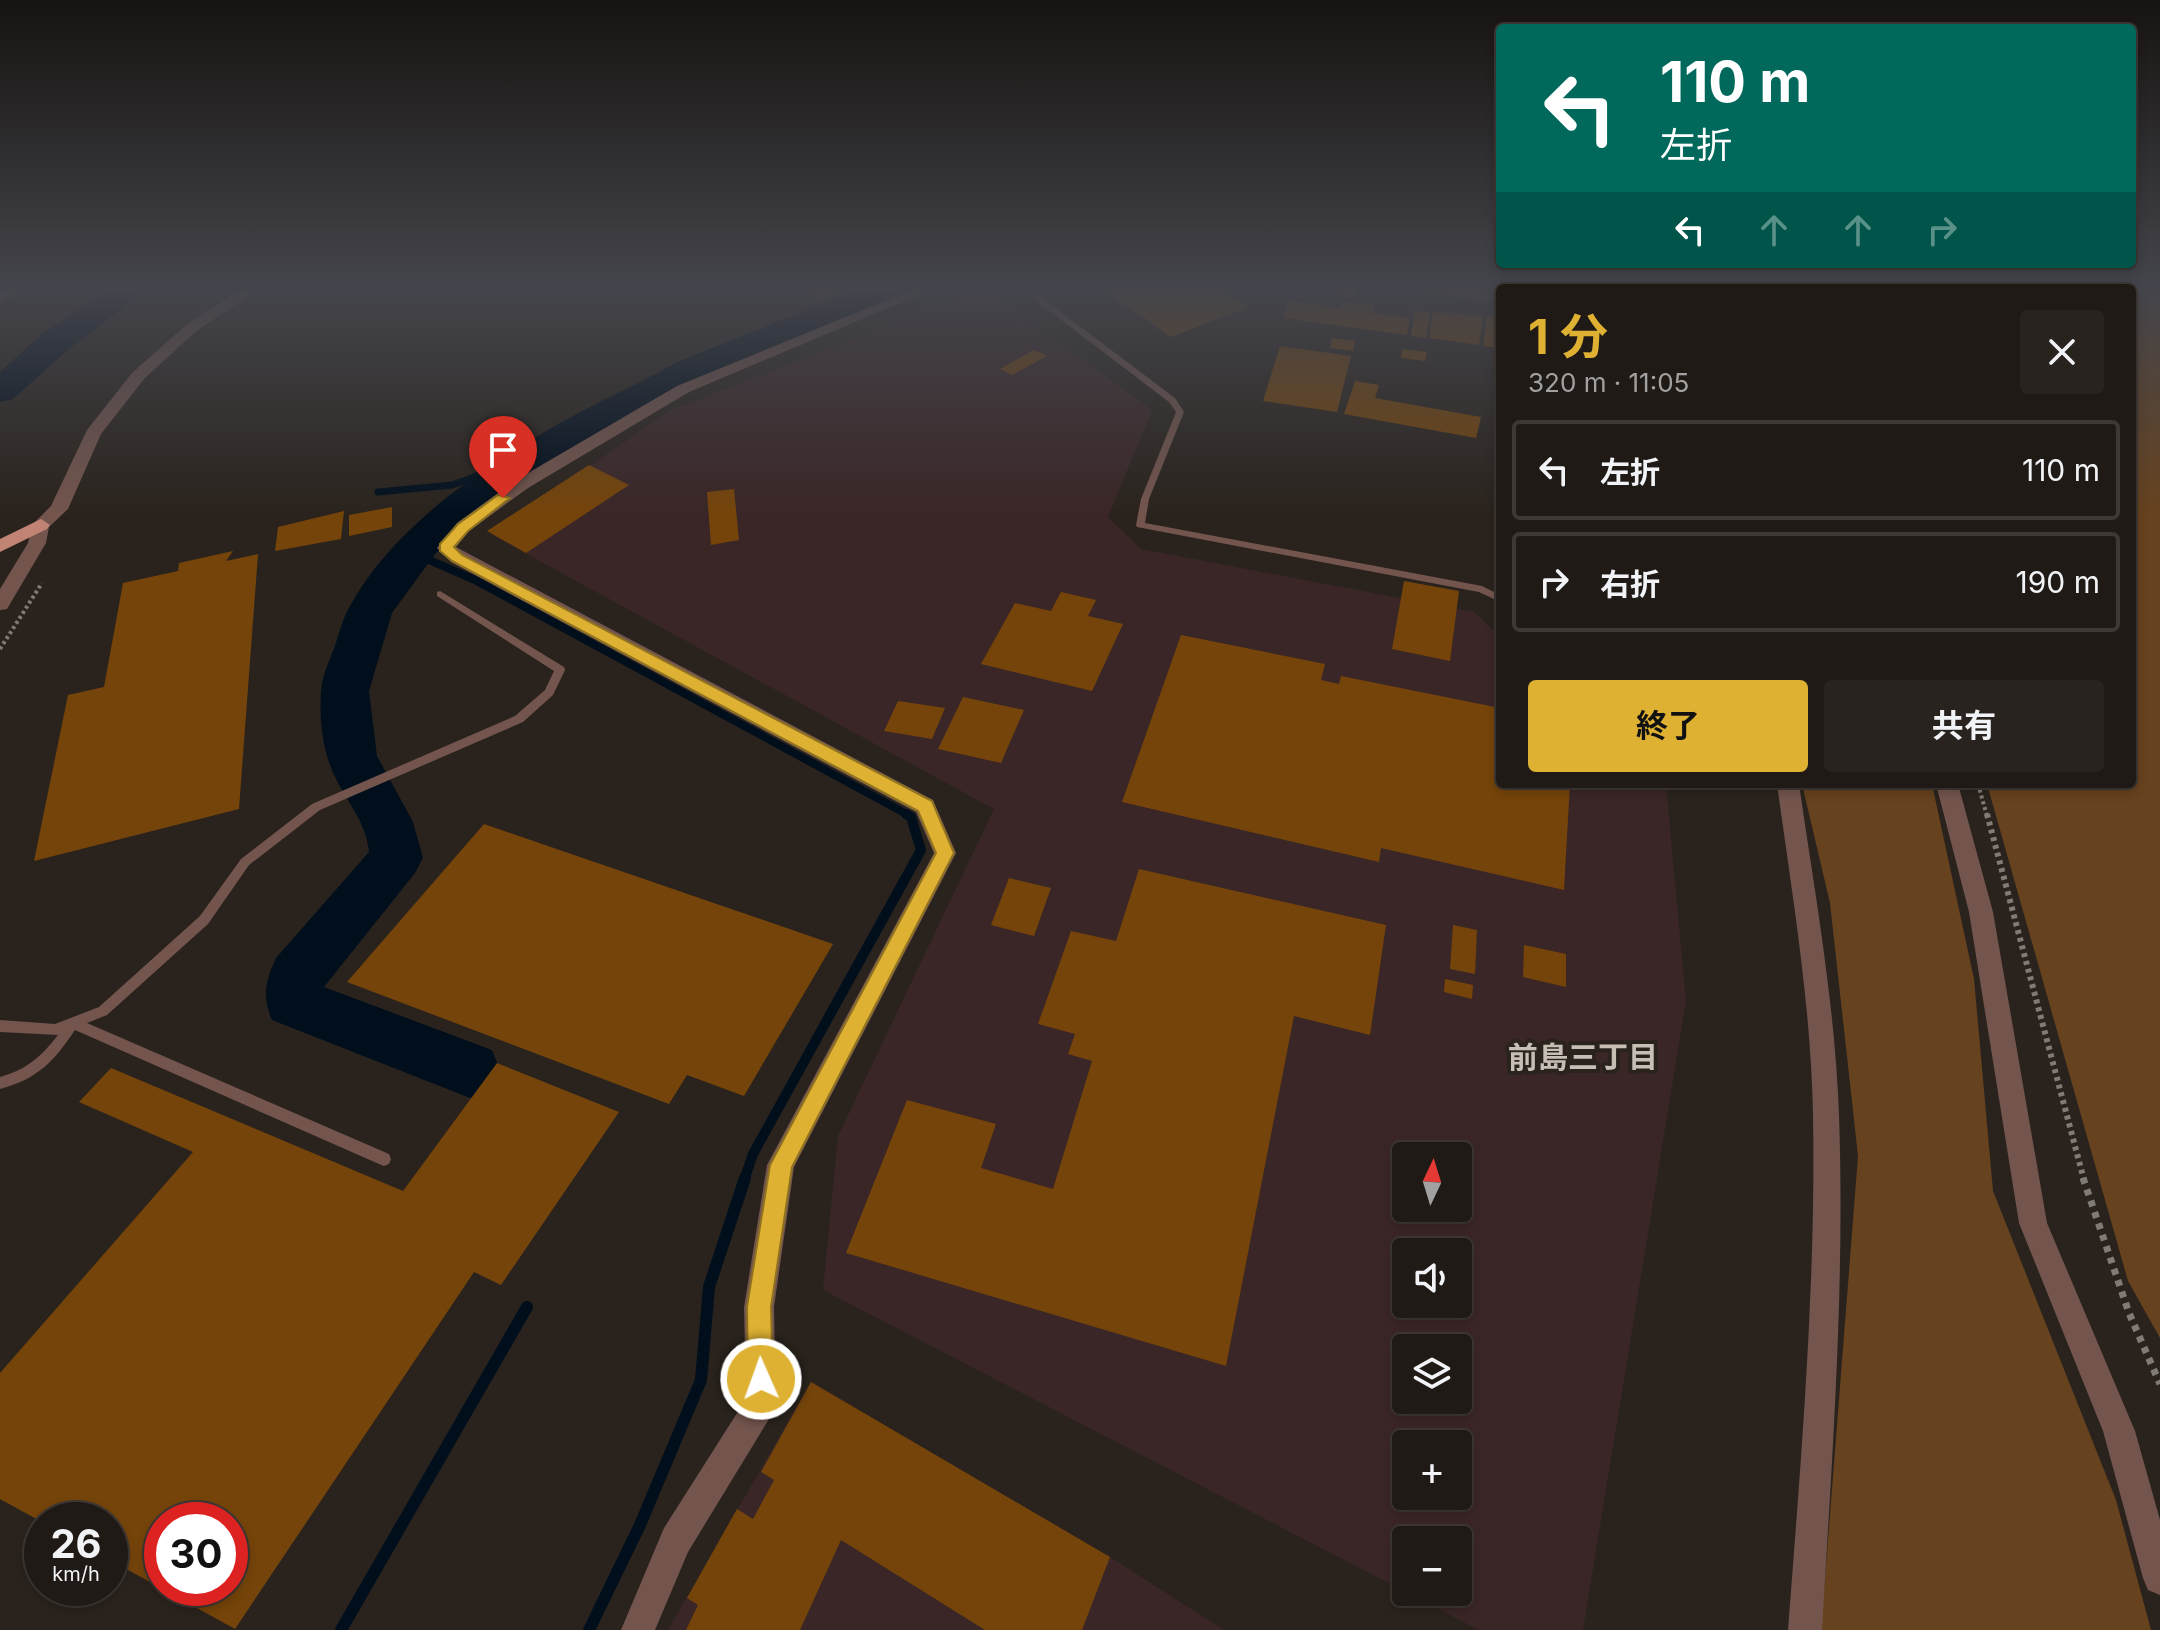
<!DOCTYPE html>
<html lang="ja">
<meta charset="utf-8">
<style>
body{margin:0;font-family:Inter,"Noto Sans JP",sans-serif;background:#28231f;color:#f1f3f6;height:100vh;display:flex;flex-direction:column;font-size:30px;white-space:nowrap}
*{box-sizing:border-box;margin:0}
p{font-size:26px;color:#a2a1a1}
.icon{flex:none;width:44px;height:44px;fill:none;stroke:currentColor;stroke-width:2;stroke-linecap:round;stroke-linejoin:round}
.map{position:relative;flex:1;overflow:hidden}
.drawer{position:absolute;left:1496px;top:284px;width:640px;height:504px;display:flex;flex-direction:column;background:#201a16;border-radius:8px;box-shadow:0 4px 12px #0003,0 0 0 2px #3d3835}
.drawer>*{flex:none}
.hud{position:absolute;left:1496px;top:24px;width:640px;height:244px;border-radius:8px;box-shadow:0 4px 12px #0003,0 0 0 2px #3d3835;background:#00695c;color:#fff;overflow:hidden}
.needle{width:52px;rotate:4deg}
.controls{position:absolute;left:1392px;top:1142px;display:grid;gap:16px}
.controls a{display:grid;place-items:center;width:80px;height:80px;border-radius:8px;background:#201a16;box-shadow:0 4px 12px #0003,0 0 0 2px #3d3835;font-size:40px}
.speed{position:absolute;left:24px;top:1502px;display:flex;gap:16px;font-size:40px;font-weight:700;text-align:center}
.speed>*{display:grid;place-content:center;width:104px;height:104px;border-radius:50%;background:#201a16;box-shadow:0 4px 12px #0003,0 0 0 2px #3d3835;line-height:1}
.speed small{font-size:20px;font-weight:400}
.speed .limit{border:12px solid #d22;background:#fff;color:#111}
.pin{position:absolute;display:grid;place-items:center;width:68px;height:68px;color:#fff;margin:-82px -34px;border-radius:50% 50% 50% 0;rotate:-45deg;box-shadow:0 0 8px #0007}
.pin .icon{rotate:45deg}
.me{position:absolute;width:88px;margin:-44px;rotate:358deg;stroke-linejoin:round;filter:drop-shadow(0 0 6px #0008)}
.turn{display:flex;align-items:center;gap:28px;height:168px;padding:0 32px;font-size:36px}
.turn .icon{width:104px;height:104px;stroke-width:2.5}
.turn b{display:block;font-size:56px;line-height:68px}
.lanes{display:flex;align-items:center;height:76px;padding:0 32px;background:#0003;justify-content:center;gap:40px;direction:ltr}
.lanes .off{opacity:.35}
.round{display:grid;place-items:center;flex:none;width:84px;height:84px;border-radius:8px;background:#28231f}
.head{display:flex;align-items:center;justify-content:space-between;height:136px;padding:0 32px}
h1{font-size:48px;font-weight:700;line-height:60px;color:#deb133}
.primary-button{display:flex;gap:16px;margin-top:auto;padding:16px 32px}
.primary-button a{flex:1;height:92px;border-radius:8px;background:#deb133;color:#111;font-size:32px;font-weight:700;line-height:92px;text-align:center}
.primary-button a+a{background:#28231f;color:#f1f3f6}
ul{padding:0;list-style:none}
li{display:flex;align-items:center;gap:24px;height:100px;margin:0 16px 12px;padding:0 16px;border:4px solid #3d3835;border-radius:8px}
li div{flex:1}
li b{display:block;font-size:30px}
li em{font-style:normal}
.map>svg:first-child{display:block}
.industrial{fill:#3a2626;fill-rule:evenodd}
.green{fill:#66421e}
.lines{fill:none;stroke-linecap:round;stroke-linejoin:round}
.stream-far3{stroke:#010f1d;stroke-width:7}
.stream-far2{stroke:#010f1d;stroke-width:8}
.stream-far1{stroke:#010f1d;stroke-width:10}
.stream{stroke:#010f1d;stroke-width:12}
.river{fill:#010f1d;fill-rule:evenodd}
.building{fill:#75440a;fill-rule:evenodd}
.path-far2{stroke:#817b76;stroke-width:4;stroke-dasharray:3 3;stroke-linecap:butt}
.path-far1{stroke:#817b76;stroke-width:6;stroke-dasharray:4 4;stroke-linecap:butt}
.path{stroke:#817b76;stroke-width:7;stroke-dasharray:6 6;stroke-linecap:butt}
.service{fill:#73554d;fill-rule:evenodd}
.minor{fill:#73554d;fill-rule:evenodd}
.tertiary{fill:#73554d;fill-rule:evenodd}
.primary{fill:#c18374;fill-rule:evenodd}
.route{fill:#deb133;stroke:#907321;stroke-width:2}
.labels{text-anchor:middle;stroke-width:8;stroke-linejoin:round;paint-order:stroke}
.neighbourhood-label{font-size:30px;font-weight:bold;fill:#c7beb6;stroke:#2a231d}
</style>
<div class="map">
<svg width="2160" height="1630" viewBox="0 0 2160 1630">
<rect width="100%" height="100%" fill="#2a231d"/>
<!-- industrial -->
<g class="industrial">
<path d="M 985,288 L 1152,410 L 1108,517 L 1141,549 L 1474,612 L 1493,630 L 1500,632 L 1500,784 L 1666,784 L 1686,1001 L 1583,1630 L 1479,1630 L 1406,1592 L 1458,1592 L 1458,1540 L 1406,1540 L 1406,1592 L 823,1290 L 838,1136 L 994,809 L 492,535 L 667,412 ZM 1406,1156 L 1458,1156 L 1458,1208 L 1406,1208 ZM 1406,1252 L 1458,1252 L 1458,1304 L 1406,1304 ZM 1406,1348 L 1458,1348 L 1458,1400 L 1406,1400 ZM 1406,1444 L 1458,1444 L 1458,1496 L 1406,1496 Z"/>
<polygon points="811,1382 1110,1557 1224,1630 668,1630"/>
</g>
<!-- green -->
<g class="green">
<polygon points="1830,287 2160,287 2160,1338 2128,1281 1987,784 2132,784 2132,288"/>
<polygon points="1802,784 1932,784 1974,979 1993,1191 2116,1500 2151,1630 1821,1630 1858,1156 1830,903"/>
</g>
<g class="lines">
<!-- stream-far3 -->
<polyline class="stream-far3" points="378,492 452,485 472,478 679,365 874,287"/>
<!-- stream-far2 -->
<polyline class="stream-far2" points="413,553 475,580 910,816"/>
<!-- stream-far1 -->
<polyline class="stream-far1" points="744,1180 753,1154 921,850 911,817 906,814"/>
<!-- stream -->
<g class="stream">
<polyline points="341,1630 527,1307"/>
<polyline points="589,1630 640,1525 701,1380 709,1287 745,1178"/>
</g>
<!-- river -->
<g class="river">
<polygon points="112,287 151,287 68,350 13,399 0,402 0,372 42,334"/>
<path d="M 868,287 L 915,287 L 910,294 L 760,355 L 672,395 L 584,441 L 503,494 L 435,554 L 392,613 L 369,691 L 377,756 L 413,822 L 423,858 L 415,873 L 324,987 L 492,1050 L 500,1070 L 492,1090 L 470,1098 L 272,1020 C 262,997 265,981 276,958 L 369,852 C 367,825 349,804 337,781 C 323,754 319,723 321,692 C 322,676 329,661 335,646 C 339,633 343,618 350,606 C 435,451 709,349 868,287 Z"/>
</g>
</g>
<!-- building -->
<g class="building">
<polygon points="838,287 843,291 819,301 802,288"/>
<polygon points="1100,287 1218,287 1248,307 1171,337"/>
<polygon points="1341,287 1357,290 1354,299 1337,296"/>
<polygon points="1420,287 1492,287 1490,301 1419,291"/>
<polygon points="1289,301 1341,308 1342,302 1375,306 1373,313 1410,318 1407,335 1284,318"/>
<polygon points="1415,311 1430,313 1426,338 1411,336"/>
<polygon points="1433,312 1483,316 1479,345 1429,338"/>
<polygon points="1487,316 1500,318 1500,348 1483,346"/>
<polygon points="1332,338 1355,341 1353,351 1330,348"/>
<polygon points="1280,346 1351,356 1337,412 1263,401"/>
<polygon points="1402,349 1427,352 1425,361 1401,358"/>
<polygon points="1034,350 1047,356 1012,375 1000,369"/>
<polygon points="1355,381 1379,385 1375,398 1481,417 1476,438 1344,414"/>
<polygon points="589,465 629,485 526,553 487,531"/>
<polygon points="734,489 739,540 711,545 707,492"/>
<polygon points="392,507 392,527 349,536 349,515"/>
<polygon points="344,511 341,539 275,551 278,527"/>
<polygon points="233,551 226,561 258,554 239,809 34,861 68,695 104,687 123,583 178,571 179,563"/>
<polygon points="1404,581 1459,591 1450,661 1392,649"/>
<polygon points="1061,592 1096,600 1088,616 1123,624 1092,691 981,664 1015,603 1051,611"/>
<polygon points="1181,635 1325,664 1321,680 1339,684 1341,676 1500,708 1500,784 1570,784 1564,890 1381,848 1379,862 1122,802"/>
<polygon points="963,697 1024,710 1001,763 938,749"/>
<polygon points="898,701 945,708 932,739 884,731"/>
<polygon points="484,824 833,944 744,1096 687,1075 669,1104 347,982"/>
<polygon points="1139,869 1386,925 1370,1035 1294,1016 1226,1366 846,1253 907,1100 996,1124 981,1168 1053,1189 1092,1061 1068,1054 1075,1034 1038,1024 1071,931 1116,941"/>
<polygon points="1009,878 1051,888 1034,936 991,925"/>
<polygon points="1453,925 1477,930 1475,974 1450,969"/>
<polygon points="1524,945 1566,954 1566,987 1523,977"/>
<polygon points="1445,979 1473,985 1472,999 1444,992"/>
<path d="M 497,1063 L 619,1112 L 501,1285 L 474,1272 L 235,1629 L 110,1560 L 110,1520 L 42,1522 L 0,1499 L 0,1373 L 193,1152 L 79,1102 L 111,1068 L 403,1191 ZM 162,1520 L 230,1520 L 230,1588 L 162,1588 Z"/>
<polygon points="811,1382 1110,1557 1082,1630 985,1630 841,1540 800,1630 686,1630 698,1605 687,1598 737,1509 753,1519 774,1480 761,1472"/>
</g>
<g class="lines">
<!-- path-far2 -->
<g class="path-far2">
<polyline points="0,649 42,583"/>
<polyline points="1978,784 1987,816"/>
</g>
<!-- path-far1 -->
<polyline class="path-far1" points="1987,814 2084,1180"/>
<!-- path -->
<polyline class="path" points="2083,1178 2129,1313 2160,1384"/>
<!-- service -->
<g class="service">
<polygon points="1028,287 1034,287 1041,297 1175,398 1184,412 1149,499 1145,523 1482,586 1500,595 1500,602 1479,592 1137,527 1136,525 1141,499 1176,412 1169,402 1035,300"/>
<path d="M 440,591 L 564,667 L 565,670 L 553,695 L 523,722 L 320,810 L 249,865 L 208,924 L 107,1015 L 87,1023 L 389,1154 L 391,1159 L 389,1164 L 384,1166 L 379,1164 L 75,1030 C 54,1061 38,1079 0,1089 L 0,1077 C 26,1070 42,1056 58,1035 L 0,1032 L 0,1020 L 55,1024 L 99,1007 L 200,916 L 241,859 L 312,804 L 515,716 L 545,690 L 554,671 L 437,596 L 437,592 Z"/>
</g>
<!-- minor -->
<g class="minor">
<polygon points="11,287 28,287 0,303 0,293"/>
<polygon points="919,287 938,287 689,392 528,488 469,531 456,547 933,800 956,853 794,1167 774,1307 776,1403 772,1414 688,1552 655,1630 621,1630 664,1528 746,1399 744,1307 767,1165 934,853 916,812 451,562 437,548 457,523 516,480 677,386"/>
<rect x="1684" y="287" width="14" height="1"/>
<rect x="1787" y="287" width="14" height="1"/>
<path d="M 1777,784 L 1799,784 C 1815,894 1835,1004 1839,1115 C 1845,1287 1832,1459 1822,1630 L 1788,1630 C 1801,1459 1816,1287 1813,1115 C 1811,1004 1792,894 1777,784 Z"/>
<polygon points="1936,784 1958,784 1993,912 2047,1223 2135,1431 2160,1520 2160,1595 2148,1590 2143,1578 2103,1431 2019,1223 1969,912"/>
</g>
<!-- tertiary -->
<polygon class="tertiary" points="244,287 261,287 195,332 144,379 101,434 68,509 49,527 46,543 7,609 0,610 0,589 28,543 32,525 51,506 87,430 132,373 185,326"/>
<!-- primary -->
<polygon class="primary" points="41,519 50,525 47,529 0,552 0,539"/>
</g>
<!-- sky -->
<linearGradient id="sky" x2="0" y2="1"><stop stop-color="#171310"/><stop offset="0.56" stop-color="#44454c"/><stop offset="1" stop-color="#44454c" stop-opacity="0"/></linearGradient>
<rect width="2160" height="515" fill="url(#sky)"/>
<!-- route -->
<polygon class="route" points="498,495 510,498 468,531 454,547 462,555 932,801 954,853 792,1167 771,1307 773,1379 770,1388 761,1392 752,1388 748,1379 747,1307 770,1165 936,853 918,811 452,561 440,551 440,544 458,524"/>
<g class="labels">
<!-- neighbourhood labels -->
<g class="neighbourhood-label">
<text x="1583" y="1068">前島三丁目</text>
</g>
</g>
</svg>
<div class="controls">
<a><svg class="needle" viewBox="-14 -14 28 28"><path d="M0-13l5 13h-10z" fill="#e53935"/><path d="M0 13l5-13h-10z" fill="#a2a1a1"/></svg></a>
<a><svg class="icon" aria-label="sound" viewBox="0 0 24 24"><path d="M4 9h4l5-4v14l-5-4H4zM17 9q2 3 0 6"/></svg></a>
<a><svg class="icon" aria-label="layers" viewBox="0 0 24 24"><path d="M12 4l9 5-9 5-9-5zM3 14l9 5 9-5"/></svg></a>
<a>+</a>
<a>−</a>
</div>
<div class="speed"><div>26<small>km/h</small></div><div class="limit">30</div></div>
<div class="pin" style="left:503px;top:498px;background:#d93025"><svg class="icon" aria-label="arrive" viewBox="0 0 24 24"><path d="M6 21V4h12l-3 4 3 4H6"/></svg></div>
<svg class="me" style="left:761px;top:1379px" viewBox="-20 -20 40 40"><circle r="17" fill="#deb133" stroke="#fff" stroke-width="3"/><path d="M0-11L8 9 0 5-8 9z" fill="#fff"/></svg>
<div class="hud">
<div class="turn"><svg class="icon" aria-label="left" viewBox="0 0 24 24"><path d="M17 20v-9H6M10 6l-5 5 5 5"/></svg><div><b>110 m</b>左折</div></div>
<div class="lanes"><svg class="icon" aria-label="left" viewBox="0 0 24 24"><path d="M17 20v-9H6M10 6l-5 5 5 5"/></svg><svg class="icon off" aria-label="ahead" viewBox="0 0 24 24"><path d="M12 20V5M6 11l6-6 6 6"/></svg><svg class="icon off" aria-label="ahead" viewBox="0 0 24 24"><path d="M12 20V5M6 11l6-6 6 6"/></svg><svg class="icon off" aria-label="right" viewBox="0 0 24 24"><path d="M7 20v-9h11M14 6l5 5-5 5"/></svg></div>
</div>
<section class="drawer">
<div class="head"><div><h1>1 分</h1><p>320 m · 11:05</p></div><a class="round"><svg class="icon" aria-label="close" viewBox="0 0 24 24"><path d="M6 6l12 12M18 6L6 18"/></svg></a></div>
<ul>
<li><svg class="icon" aria-label="left" viewBox="0 0 24 24"><path d="M17 20v-9H6M10 6l-5 5 5 5"/></svg><div><b>左折</b></div><em>110 m</em></li>
<li><svg class="icon" aria-label="right" viewBox="0 0 24 24"><path d="M7 20v-9h11M14 6l5 5-5 5"/></svg><div><b>右折</b></div><em>190 m</em></li>
</ul>
<div class="primary-button"><a>終了</a><a>共有</a></div>
</section>
</div>
